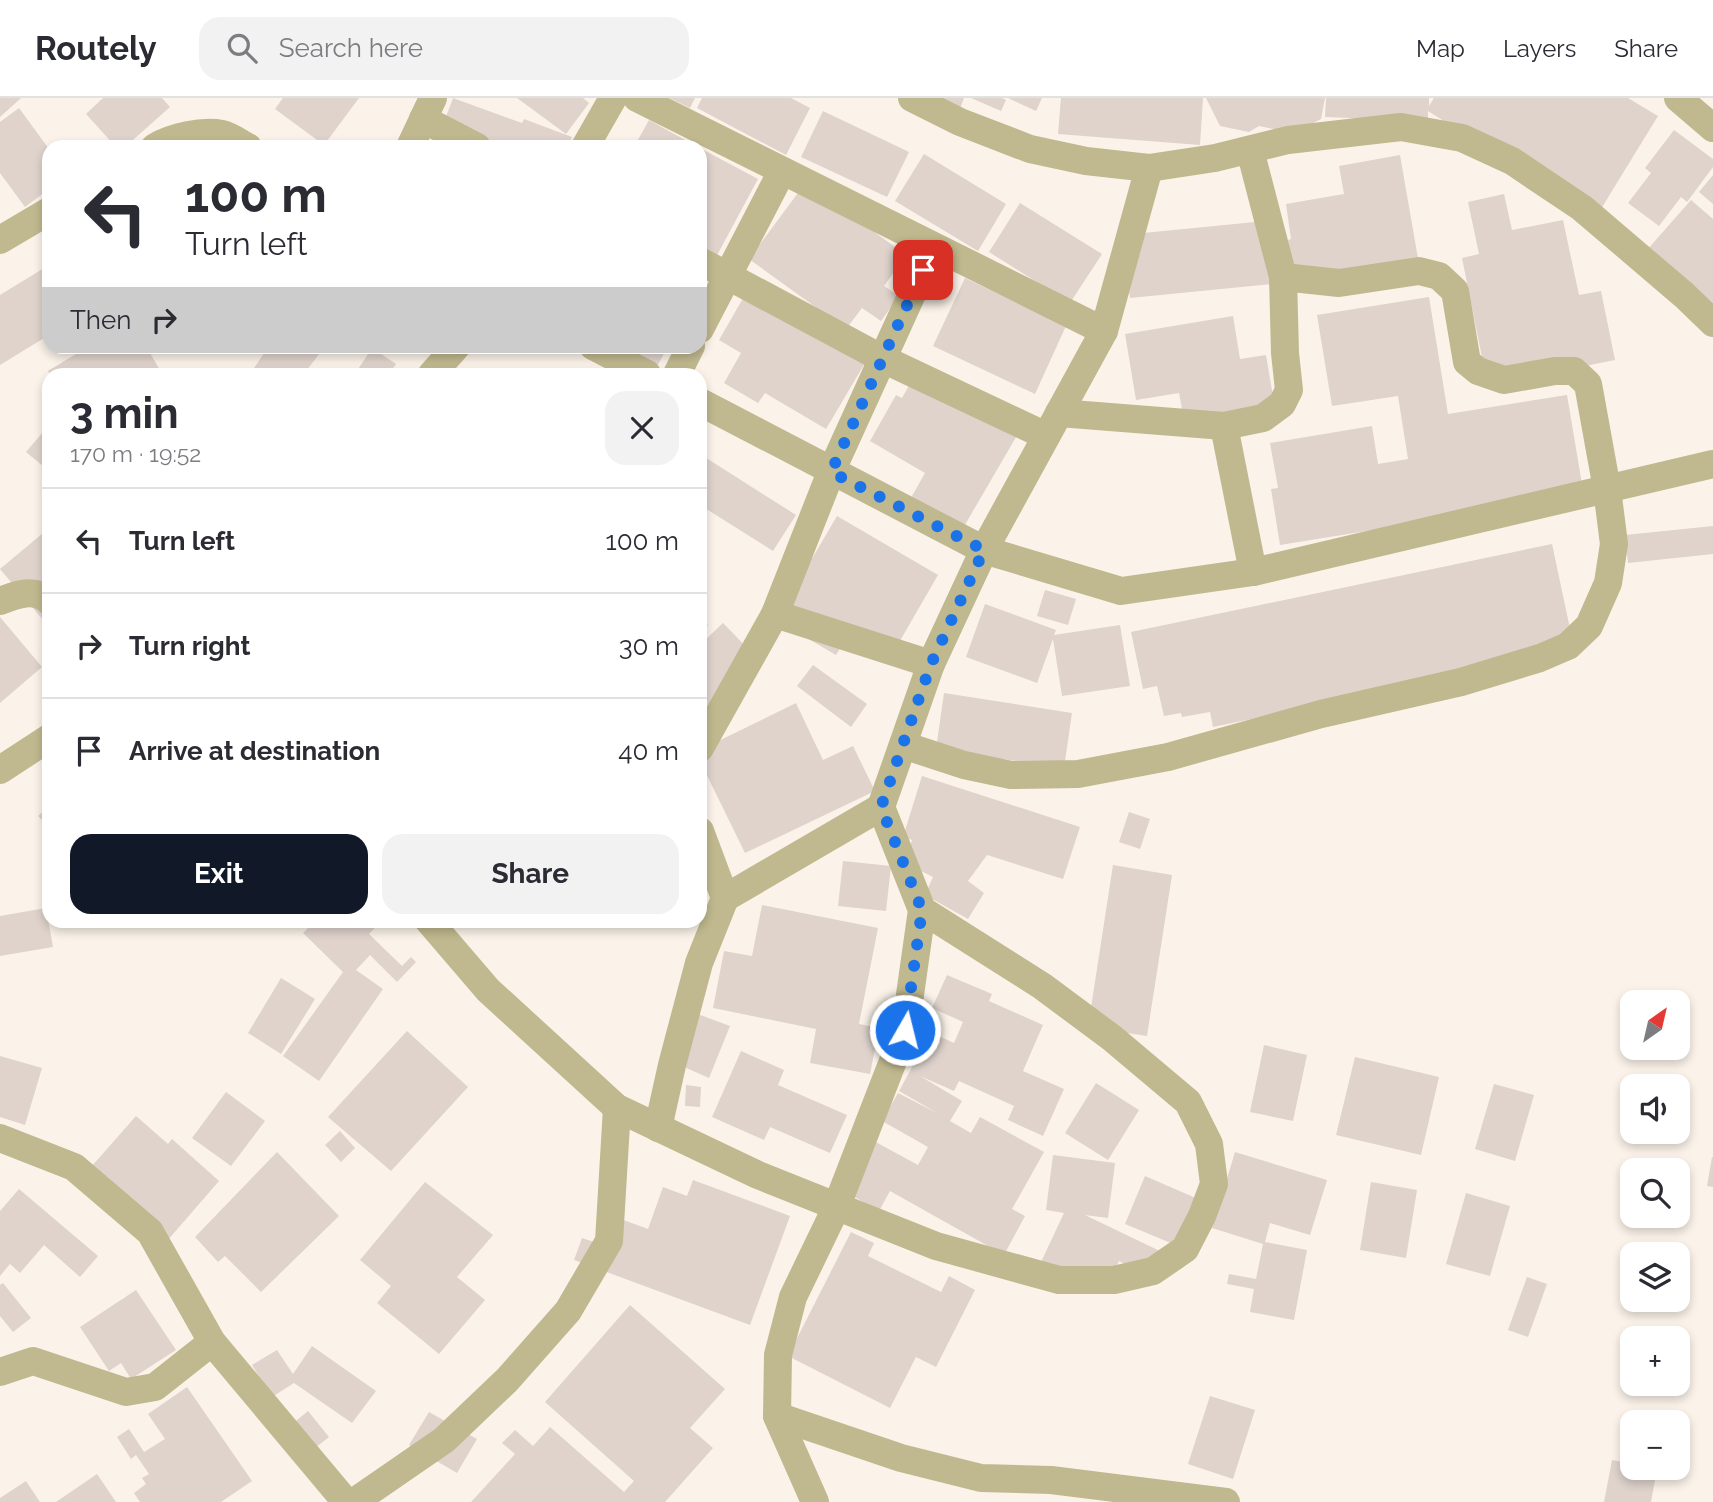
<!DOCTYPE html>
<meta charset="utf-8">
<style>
body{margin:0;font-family:Raleway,sans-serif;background:#f2f2f3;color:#2b2b33;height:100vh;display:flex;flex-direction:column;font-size:26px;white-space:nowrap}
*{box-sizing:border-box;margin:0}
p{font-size:23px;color:#7c7c81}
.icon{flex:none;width:38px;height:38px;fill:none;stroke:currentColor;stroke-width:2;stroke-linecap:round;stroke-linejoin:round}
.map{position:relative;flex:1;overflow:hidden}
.details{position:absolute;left:42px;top:270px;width:665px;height:560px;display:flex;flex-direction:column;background:#fff;border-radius:21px;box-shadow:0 4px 10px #0003}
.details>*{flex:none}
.guide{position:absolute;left:42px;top:42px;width:665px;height:214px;border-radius:21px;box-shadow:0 4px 10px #0003;background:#fff;color:#2b2b33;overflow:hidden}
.needle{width:46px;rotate:34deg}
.tools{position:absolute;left:1620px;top:892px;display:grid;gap:14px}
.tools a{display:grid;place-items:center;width:70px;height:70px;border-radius:14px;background:#fff;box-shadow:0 4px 10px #0003;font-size:35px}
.pin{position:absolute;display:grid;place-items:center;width:60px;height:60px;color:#fff;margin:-30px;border-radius:14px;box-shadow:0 4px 10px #0006}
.me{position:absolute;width:77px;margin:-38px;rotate:8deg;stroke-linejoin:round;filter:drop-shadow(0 0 5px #0008)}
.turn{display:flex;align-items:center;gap:24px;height:147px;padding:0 28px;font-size:32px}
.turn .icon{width:91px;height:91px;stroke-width:2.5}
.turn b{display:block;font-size:49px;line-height:60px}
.then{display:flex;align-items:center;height:66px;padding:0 28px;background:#0003;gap:14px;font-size:26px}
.round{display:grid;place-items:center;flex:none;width:74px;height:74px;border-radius:21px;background:#f2f2f3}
.head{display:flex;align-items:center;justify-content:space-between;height:119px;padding:0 28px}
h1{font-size:42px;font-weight:700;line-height:52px}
.action{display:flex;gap:14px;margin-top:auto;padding:14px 28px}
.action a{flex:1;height:80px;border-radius:21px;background:#111827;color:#fff;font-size:28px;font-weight:700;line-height:80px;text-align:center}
.action a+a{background:#f2f2f3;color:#2b2b33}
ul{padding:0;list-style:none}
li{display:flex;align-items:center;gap:21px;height:105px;padding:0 28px;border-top:2px solid #e1e1e2}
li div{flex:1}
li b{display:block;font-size:26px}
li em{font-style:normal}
header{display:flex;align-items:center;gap:42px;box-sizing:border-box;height:98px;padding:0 35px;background:#fff;border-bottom:2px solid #e1e1e2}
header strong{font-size:33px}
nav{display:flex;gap:38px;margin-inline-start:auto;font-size:24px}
.search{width:490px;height:63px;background:#f2f2f3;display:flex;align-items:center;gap:18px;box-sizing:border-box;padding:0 24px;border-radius:21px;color:#7c7c81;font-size:26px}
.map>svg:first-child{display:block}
.building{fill:#dfd3cc}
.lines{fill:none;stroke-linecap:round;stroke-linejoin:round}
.street{stroke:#c0b88e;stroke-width:28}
.route{stroke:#1a73e8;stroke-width:12;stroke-dasharray:0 21.6}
</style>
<header>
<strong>Routely</strong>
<div class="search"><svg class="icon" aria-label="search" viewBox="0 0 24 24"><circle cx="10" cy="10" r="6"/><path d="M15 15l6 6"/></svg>Search here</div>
<nav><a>Map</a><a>Layers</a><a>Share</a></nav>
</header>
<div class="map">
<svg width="1713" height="1404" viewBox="0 0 1713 1404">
<rect width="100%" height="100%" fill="#fbf3e9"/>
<!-- building -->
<g class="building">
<polygon points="0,0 21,0 0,19"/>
<polygon points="103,0 162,0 170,9 125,49 116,49 86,16"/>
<polygon points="283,0 359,0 324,47 275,11"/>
<polygon points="453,0 522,25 524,21 572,39 568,49 470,49 439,37"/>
<polygon points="517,0 583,0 589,5 566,36"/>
<polygon points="669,0 695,0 690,10"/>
<polygon points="702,0 791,0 810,10 786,57 697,10"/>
<polygon points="927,0 964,0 959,13"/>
<polygon points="971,0 1002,0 1006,2 1001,13"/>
<polygon points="1008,0 1042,0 1036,13"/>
<polygon points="1061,0 1203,0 1200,47 1058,36"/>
<polygon points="1206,0 1325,0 1321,21 1293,35 1259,28 1249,34 1220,28"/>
<polygon points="1326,0 1429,0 1429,8 1434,0 1628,0 1658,18 1596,119 1428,13 1428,23 1325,19"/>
<polygon points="19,10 49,51 49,91 25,109 0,75 0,24"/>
<polygon points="823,13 909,54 887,99 801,59"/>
<polygon points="649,22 698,49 634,49"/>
<polygon points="1674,32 1713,61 1713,69 1687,104 1681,99 1659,128 1628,105 1651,75 1645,70"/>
<polygon points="700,50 758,81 700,189"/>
<polygon points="924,56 1006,106 978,153 895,103"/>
<polygon points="1400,57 1420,172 1297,193 1288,142 1291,141 1286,106 1344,96 1339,68"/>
<polygon points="1713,77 1713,106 1699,94"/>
<polygon points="806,84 906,157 884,188 899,198 881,223 862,210 846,231 749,161"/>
<polygon points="1504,96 1512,132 1563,122 1579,197 1601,193 1615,262 1570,271 1486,279 1462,160 1479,156 1468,104"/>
<polygon points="1691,102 1713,121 1713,222 1640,160"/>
<polygon points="1020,105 1102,156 1070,205 989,154"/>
<polygon points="1265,123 1272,186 1130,200 1123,137"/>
<polygon points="49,167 49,237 0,267 0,197"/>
<polygon points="965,180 1066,228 1035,296 933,248"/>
<polygon points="746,195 865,265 826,331 765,295 758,305 724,285 741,255 719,242"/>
<polygon points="1429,199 1448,316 1567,297 1584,398 1280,447 1271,391 1278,390 1270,345 1372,328 1378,366 1408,361 1398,298 1332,308 1317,217"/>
<polygon points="1233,218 1240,261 1266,257 1276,316 1186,332 1179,295 1136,302 1125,236"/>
<polygon points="89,248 146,248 161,274 157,276 50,276 48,273"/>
<polygon points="269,248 325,248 304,276 263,276 254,270"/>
<polygon points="602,248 668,248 653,276"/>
<polygon points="372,250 396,266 389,276 355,276"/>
<polygon points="916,275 1019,334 959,437 907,407 925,375 870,343 896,297 902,300"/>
<polygon points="49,327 49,373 26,354"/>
<polygon points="700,356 796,417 773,453 700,407"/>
<polygon points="837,418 938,477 890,560 849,536 836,557 776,522"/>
<polygon points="1713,428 1713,456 1628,465 1625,437"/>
<polygon points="49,430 49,529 0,471"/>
<polygon points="1552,446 1575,554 1213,629 1210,614 1182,619 1181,615 1164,618 1157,588 1143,591 1131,534"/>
<polygon points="1045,492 1076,501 1068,527 1037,518"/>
<polygon points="985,506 1056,532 1054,537 1120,527 1130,588 1062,598 1053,541 1037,585 966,559"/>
<polygon points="0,519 42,569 0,605"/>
<polygon points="700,519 708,527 700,535"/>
<polygon points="723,525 758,561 700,617 700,547"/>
<polygon points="813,567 867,606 851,629 797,588"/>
<polygon points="944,595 1072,615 1064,670 936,651"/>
<polygon points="796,605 823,662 853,648 875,693 745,755 700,663 700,652"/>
<polygon points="922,678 1080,729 1063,781 987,757 968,783 984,795 968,821 925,797 933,779 905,765 912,742 903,739"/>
<polygon points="49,708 49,729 38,718"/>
<polygon points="1129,714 1150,721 1140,751 1119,744"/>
<polygon points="843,763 891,768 886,813 838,808"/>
<polygon points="1113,767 1172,777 1147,938 1088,929"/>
<polygon points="762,807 878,830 859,926 879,930 870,976 810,965 816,931 713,910 724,853 752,858"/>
<polygon points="46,810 53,849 0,858 0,818"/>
<polygon points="316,822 382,822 369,836 402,868 411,859 416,864 397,884 370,857 356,872 383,891 319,983 283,958 343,874 303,835"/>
<polygon points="947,877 992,896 989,903 1043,927 1023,973 1064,991 1043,1038 1008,1022 1014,1008 959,983 954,993 920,978 962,1003 950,1023 971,1035 980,1019 1044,1054 1012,1111 1025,1118 1004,1157 890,1093 879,1113 844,1093 872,1042 918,1067 928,1049 882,1023 898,995 939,1016 899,993 910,973 928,933 954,945 963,924 932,910"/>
<polygon points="281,880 315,901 281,956 248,935"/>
<polygon points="695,915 730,928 709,980 675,965"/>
<polygon points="407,933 468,989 391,1073 328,1019"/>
<polygon points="1264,947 1307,957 1293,1023 1250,1014"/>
<polygon points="741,953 784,972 778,987 847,1017 830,1055 770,1029 764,1042 712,1019"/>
<polygon points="0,958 42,970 25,1027 0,1019"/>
<polygon points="1355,959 1439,979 1421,1057 1336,1037"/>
<polygon points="1096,985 1139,1012 1108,1062 1065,1035"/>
<polygon points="1494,986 1534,997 1515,1063 1475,1051"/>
<polygon points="686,987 701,989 700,1009 685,1008"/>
<polygon points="226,994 265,1023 231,1068 192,1040"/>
<polygon points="136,1018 168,1046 172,1041 219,1083 167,1143 77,1085"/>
<polygon points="340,1033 355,1050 341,1064 325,1047"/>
<polygon points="277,1054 339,1118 261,1194 225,1158 218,1164 195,1139"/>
<polygon points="1235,1054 1327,1082 1310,1137 1270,1125 1265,1144 1307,1152 1294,1222 1250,1214 1254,1191 1227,1186 1229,1176 1256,1181 1263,1146 1212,1130"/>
<polygon points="1053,1057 1115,1065 1108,1120 1085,1117 1164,1155 1153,1180 1119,1163 1104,1194 1041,1164 1064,1115 1046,1112"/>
<polygon points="1712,1059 1713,1059 1713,1089 1707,1088"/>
<polygon points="1145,1078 1198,1101 1178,1148 1125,1126"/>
<polygon points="693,1082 790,1118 750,1227 574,1162 582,1140 597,1145 607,1116 648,1131 663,1089 687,1098"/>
<polygon points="425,1084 493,1137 457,1179 485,1202 439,1256 377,1205 391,1188 360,1162"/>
<polygon points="1371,1084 1417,1092 1406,1160 1360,1152"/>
<polygon points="19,1091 98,1158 80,1179 44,1147 20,1175 10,1166 0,1178 0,1113"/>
<polygon points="1466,1095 1510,1108 1490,1178 1446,1166"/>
<polygon points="851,1134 874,1145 868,1158 941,1194 949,1178 975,1192 936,1269 916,1259 890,1310 788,1258"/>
<polygon points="1527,1179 1547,1186 1528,1239 1508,1232"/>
<polygon points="3,1185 31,1220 13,1234 0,1218 0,1187"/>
<polygon points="136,1192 176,1252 131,1281 121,1265 109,1273 80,1229"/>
<polygon points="630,1207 725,1291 690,1330 713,1350 665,1404 471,1404 515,1356 502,1345 515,1332 533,1348 550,1329 624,1394 634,1383 545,1304"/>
<polygon points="312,1248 376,1293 352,1325 294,1285 272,1299 252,1267 277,1252 293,1276"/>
<polygon points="187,1289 252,1383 221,1404 140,1404 134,1395 146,1386 142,1380 149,1376 136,1357 131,1361 117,1339 129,1331 144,1354 165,1341 148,1316"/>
<polygon points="1210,1298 1255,1312 1233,1381 1188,1366"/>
<polygon points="308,1313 329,1339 306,1357 285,1332"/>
<polygon points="429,1314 477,1341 457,1375 409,1347"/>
<polygon points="1612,1362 1633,1366 1633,1370 1657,1371 1651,1404 1604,1404"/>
<polygon points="97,1376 116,1404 56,1404"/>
<polygon points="26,1383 40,1404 0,1404 0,1400"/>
</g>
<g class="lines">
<!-- street -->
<g class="street">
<polyline points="637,0 1104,233"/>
<polyline points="912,0 960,24 1030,51 1086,63 1149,70 1215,60 1288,42 1401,29 1462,40 1512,63 1582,110 1684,197 1713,225"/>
<polyline points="1678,0 1713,30"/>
<polyline points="423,21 477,49"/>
<path d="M 155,49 C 172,39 202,32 222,36 C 231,38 240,45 248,49"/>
<polyline points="410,49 433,0"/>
<polyline points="585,49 613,0"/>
<polyline points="1250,52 1283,179"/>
<polyline points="0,142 49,113"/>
<polyline points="700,163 883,261 1046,338"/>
<polyline points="700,231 782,73"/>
<polyline points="593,248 647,276"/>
<polyline points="432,276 457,248"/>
<polyline points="677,276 691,248"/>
<polyline points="700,304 984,452 1121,493 1253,474 1713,366"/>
<polyline points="1224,328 1253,474"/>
<path d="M 0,503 C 17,496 35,490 49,503"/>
<polyline points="775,516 931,566"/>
<polyline points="903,647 964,667 1011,677 1078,676 1168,659 1321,616 1461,584 1540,560 1568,548 1589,528 1608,485 1614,446 1607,391 1588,286 1574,273 1555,273 1504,282 1478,273 1467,264 1455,193 1439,178 1419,173 1339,185 1283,179 1285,255 1289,292 1282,306 1263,320 1224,328 1059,315"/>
<polyline points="700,650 775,516 831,374 933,150"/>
<polyline points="0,672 49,640"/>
<polyline points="725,800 881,709"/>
<polyline points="428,822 488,892 617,1010 758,1077 936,1148 1059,1182 1114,1182 1153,1173 1185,1151 1202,1118 1214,1086 1209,1046 1188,1004 1112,940 1042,888 922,812"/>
<polyline points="658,1030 672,967 699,865 725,800 700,733"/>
<polyline points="0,1040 74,1069 150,1134 212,1244 346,1404"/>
<polyline points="0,1274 33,1263 126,1294 155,1289 212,1244"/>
<polyline points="777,1318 901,1360 981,1380 1051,1382 1226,1404"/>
<polyline points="354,1404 444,1342 507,1282 568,1213 609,1143 617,1010"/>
<polyline points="815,1404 777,1318 778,1257 793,1199 836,1110 905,932 922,812 881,709 931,566 984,452 1104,233 1149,70"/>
</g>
</g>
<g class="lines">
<!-- route -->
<polyline class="route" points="905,932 922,812 881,709 931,566 984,452 831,374 923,172"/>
</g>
</svg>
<div class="tools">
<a><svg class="needle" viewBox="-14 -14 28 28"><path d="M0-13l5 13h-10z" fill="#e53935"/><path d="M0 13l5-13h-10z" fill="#7c7c81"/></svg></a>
<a><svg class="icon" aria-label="sound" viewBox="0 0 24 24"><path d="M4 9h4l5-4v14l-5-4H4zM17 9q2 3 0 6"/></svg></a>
<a><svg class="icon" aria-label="search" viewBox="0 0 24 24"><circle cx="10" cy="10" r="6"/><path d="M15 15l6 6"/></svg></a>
<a><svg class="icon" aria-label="layers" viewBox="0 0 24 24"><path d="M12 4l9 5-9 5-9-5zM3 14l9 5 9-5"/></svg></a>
<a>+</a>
<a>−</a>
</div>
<div class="pin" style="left:923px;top:172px;background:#d93025"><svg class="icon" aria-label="arrive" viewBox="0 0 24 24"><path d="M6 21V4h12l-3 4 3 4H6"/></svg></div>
<svg class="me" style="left:905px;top:932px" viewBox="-20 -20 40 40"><circle r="17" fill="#1a73e8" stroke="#fff" stroke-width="3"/><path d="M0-11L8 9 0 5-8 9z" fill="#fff"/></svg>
<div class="guide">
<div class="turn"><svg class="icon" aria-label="left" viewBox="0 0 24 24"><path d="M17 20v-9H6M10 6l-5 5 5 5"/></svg><div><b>100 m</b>Turn left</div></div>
<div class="then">Then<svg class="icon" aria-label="right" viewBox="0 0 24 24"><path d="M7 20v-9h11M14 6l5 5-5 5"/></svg></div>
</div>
<section class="details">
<div class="head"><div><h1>3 min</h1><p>170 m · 19:52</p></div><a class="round"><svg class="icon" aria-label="close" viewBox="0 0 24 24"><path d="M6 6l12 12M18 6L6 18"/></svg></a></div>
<ul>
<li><svg class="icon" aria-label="left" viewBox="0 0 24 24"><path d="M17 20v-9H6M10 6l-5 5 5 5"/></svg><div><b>Turn left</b></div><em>100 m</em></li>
<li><svg class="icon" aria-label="right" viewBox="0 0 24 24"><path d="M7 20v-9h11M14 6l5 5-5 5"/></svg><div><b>Turn right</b></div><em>30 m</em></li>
<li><svg class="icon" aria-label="arrive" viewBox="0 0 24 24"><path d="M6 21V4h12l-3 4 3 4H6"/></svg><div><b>Arrive at destination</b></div><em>40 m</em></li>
</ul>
<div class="action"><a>Exit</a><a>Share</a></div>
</section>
</div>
